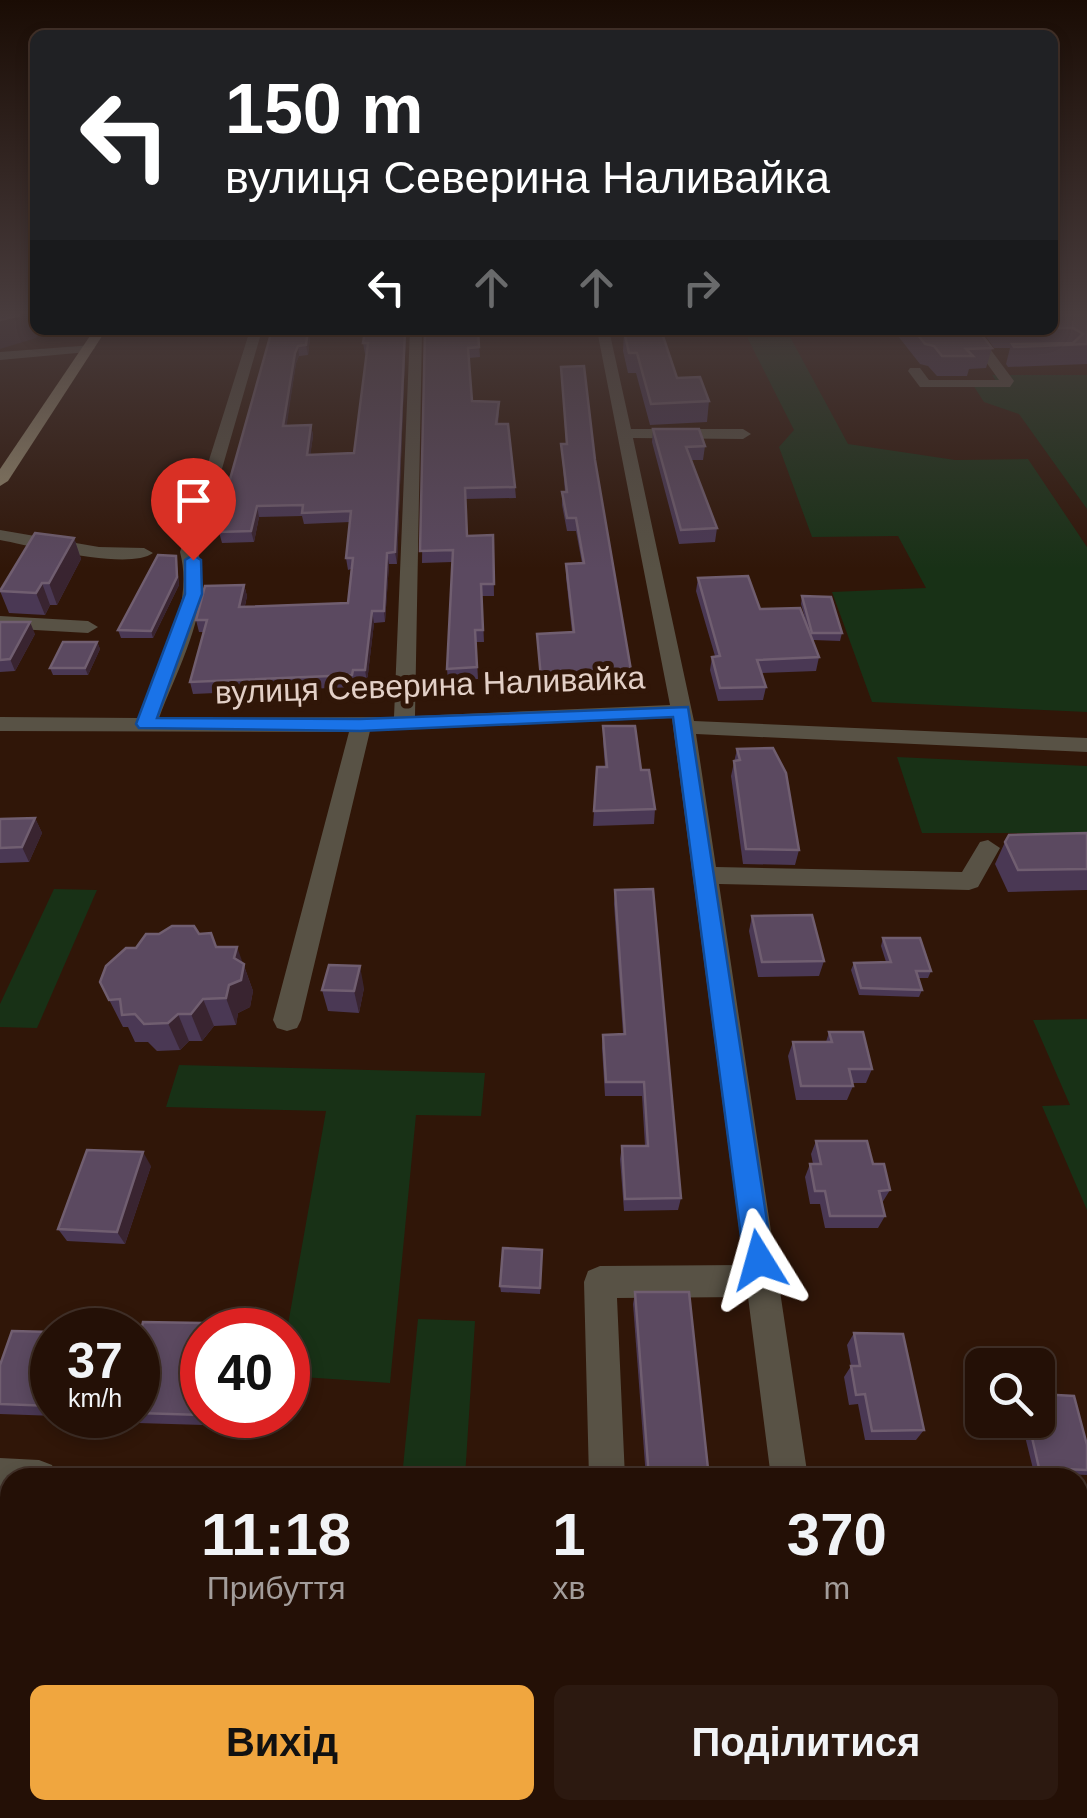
<!DOCTYPE html>
<html lang="uk">
<meta charset="utf-8">
<style>
body{margin:0;font-family:Helvetica,sans-serif;background:#2c1910;color:#f1f3f6;height:100vh;display:flex;flex-direction:column;font-size:38px;white-space:nowrap}
*{box-sizing:border-box;margin:0}
p{font-size:32px;color:#a39d9b}
.icon{flex:none;width:55px;height:55px;fill:none;stroke:currentColor;stroke-width:2;stroke-linecap:round;stroke-linejoin:round}
.map{position:relative;flex:1;overflow:hidden}
.sheet{position:absolute;left:0px;top:1468px;width:1088px;height:352px;display:flex;flex-direction:column;background:#241006;border-radius:30px 30px 0 0;box-shadow:0 5px 15px #0003,0 0 0 2px #413028}
.sheet>*{flex:none}
.guide{position:absolute;left:30px;top:30px;width:1028px;height:305px;border-radius:15px;box-shadow:0 5px 15px #0003,0 0 0 2px #413028;background:#202124;color:#fff;overflow:hidden}
.tools{position:absolute;left:965px;top:1348px;display:grid;gap:20px}
.tools a{display:grid;place-items:center;width:90px;height:90px;border-radius:15px;background:#241006;box-shadow:0 5px 15px #0003,0 0 0 2px #413028;font-size:50px}
.speed{position:absolute;left:30px;top:1308px;display:flex;gap:20px;font-size:50px;font-weight:700;text-align:center}
.speed>*{display:grid;place-content:center;width:130px;height:130px;border-radius:50%;background:#241006;box-shadow:0 5px 15px #0003,0 0 0 2px #413028;line-height:1}
.speed small{font-size:25px;font-weight:400}
.speed .limit{border:15px solid #d22;background:#fff;color:#111}
.pin{position:absolute;display:grid;place-items:center;width:85px;height:85px;color:#fff;margin:-102px -42px;border-radius:50% 50% 50% 0;rotate:-45deg;box-shadow:0 0 10px #0007}
.pin .icon{rotate:45deg}
.me{position:absolute;width:110px;margin:-55px;rotate:352deg;stroke-linejoin:round;filter:drop-shadow(0 0 8px #0008)}
.turn{display:flex;align-items:center;gap:35px;height:210px;padding:0 30px;font-size:45px}
.turn .icon{width:130px;height:130px;stroke-width:2.5}
.turn b{display:block;font-size:70px;line-height:85px}
.lanes{display:flex;align-items:center;height:95px;padding:0 30px;background:#0003;justify-content:center;gap:50px;direction:ltr}
.lanes .off{opacity:.35}
.eta{display:flex;justify-content:space-evenly;align-items:center;height:170px;text-align:center}
.eta b{font-size:60px;font-weight:800;line-height:70px}
.cta{display:flex;gap:20px;margin-top:auto;padding:20px 30px}
.cta a{flex:1;height:115px;border-radius:15px;background:#f0a63f;color:#111;font-size:40px;font-weight:800;line-height:115px;text-align:center}
.cta a+a{background:#2c1910;color:#f1f3f6}
.map>svg:first-child{display:block}
.green{fill:#183116}
.lines{fill:none;stroke-linecap:round;stroke-linejoin:round}
.minor{fill:#585245;fill-rule:evenodd}
.major{fill:#92866b;fill-rule:evenodd}
.wall{fill:#4a3854}
.shaded-wall{fill:#392430}
.building{fill:#5b4960;stroke:#705e70;stroke-width:2.5}
.route{fill:#1a73e8;stroke:#114b97;stroke-width:2.5}
.labels{text-anchor:middle;stroke-width:10;stroke-linejoin:round;paint-order:stroke}
.street-label{font-size:32px;fill:#e3d0c7;stroke:#301608}
</style>
<div class="map">
<svg width="1087" height="1818" viewBox="0 0 1087 1818">
<rect width="100%" height="100%" fill="#301608"/>
<!-- green -->
<g class="green">
<polygon points="746,335 789,335 848,444 955,460 1028,459 1087,547 1087,712 872,702 832,592 926,588 898,536 812,537 779,447 794,430"/>
<polygon points="992,375 1087,375 1087,509 1019,414 984,402 973,385 998,384"/>
<polygon points="897,757 1087,766 1087,833 922,833"/>
<polygon points="54,889 97,890 37,1028 0,1027 0,1004"/>
<polygon points="1087,1019 1087,1210 1042,1106 1070,1105 1033,1020"/>
<polygon points="179,1065 485,1073 481,1116 416,1115 390,1383 288,1376 287,1330 326,1111 166,1107"/>
<polygon points="418,1319 475,1321 465,1477 402,1477"/>
</g>
<g class="lines">
<!-- minor -->
<g class="minor">
<path d="M 250,330 L 262,330 L 198,552 C 213,607 178,667 159,718 L 394,717 L 410,330 L 422,330 L 415,716 L 670,705 L 597,330 L 609,330 L 631,429 L 743,429 L 751,434 L 743,439 L 633,438 L 694,721 L 1087,738 L 1087,752 L 696,734 L 716,867 L 962,872 L 980,842 L 988,840 L 1000,848 L 978,887 L 969,890 L 719,884 L 808,1478 L 771,1478 L 748,1297 L 617,1298 L 625,1478 L 589,1478 L 584,1282 L 588,1271 L 600,1266 L 744,1265 L 672,718 L 370,731 L 301,1020 L 297,1028 L 287,1031 L 277,1028 L 273,1020 L 349,732 L 0,731 L 0,717 L 138,718 C 158,667 195,607 180,552 Z"/>
<polygon points="963,330 976,330 1014,381 1010,387 920,387 908,371 910,368 920,368 929,380 999,380"/>
<polygon points="93,345 95,348 88,352 0,360 0,352"/>
<path d="M 0,530 L 99,547 L 144,548 L 153,553 C 129,571 32,546 0,540 Z"/>
<polygon points="0,616 88,621 98,627 88,633 0,628"/>
<polygon points="0,1458 39,1460 52,1465 57,1478 10,1478 10,1495 0,1494"/>
<rect x="583" y="1810" width="44" height="8"/>
<polygon points="815,1810 859,1810 860,1818 816,1818"/>
</g>
<!-- major -->
<polygon class="major" points="94,330 106,330 8,481 0,486 0,469"/>
</g>
<!-- wall -->
<g class="wall">
<polygon points="1052,315 1087,315 1087,364 1008,367 1006,364 1010,348 994,348 981,330 1052,330"/>
<polygon points="272,330 311,330 308,355 299,356 296,363 286,426 311,425 313,436 310,455 354,453 367,353 365,354 363,343 365,330 406,330 397,564 389,564 385,622 374,623 367,682 355,682 354,687 193,694 190,682 203,632 199,632 196,620 244,585 247,596 245,606 348,603 351,569 348,570 346,558 350,522 304,524 302,516 259,517 254,542 222,543 219,532 226,505 225,497"/>
<polygon points="425,330 478,330 480,357 469,358 472,401 499,412 498,424 515,487 516,498 465,499 467,536 493,535 494,596 482,596 484,642 476,642 478,679 448,681 447,669 452,562 422,563"/>
<polygon points="887,330 978,330 992,348 986,368 969,369 967,376 937,376 928,366 920,364 898,336 892,336"/>
<polygon points="624,331 677,378 709,401 707,422 650,425 636,373 628,373 623,351"/>
<polygon points="561,367 595,460 632,676 632,689 541,692 537,634 572,632 566,577 566,564 582,563 576,531 567,531 562,505 562,492 565,492 561,444 566,444"/>
<polygon points="653,429 705,446 703,460 691,460 717,528 715,542 679,544 652,442"/>
<polygon points="74,538 81,559 57,605 50,605 45,615 9,613 0,591"/>
<polygon points="176,556 179,585 153,638 121,638 118,630"/>
<polygon points="698,578 760,609 807,625 801,604 802,596 842,633 840,641 813,640 819,657 816,671 761,673 766,687 763,700 718,701 710,670 712,657 715,656 696,591"/>
<polygon points="0,622 35,634 15,671 0,672"/>
<polygon points="97,642 100,649 88,675 53,675 50,668"/>
<polygon points="603,726 641,770 655,809 654,824 593,826 597,767 605,767 603,741"/>
<polygon points="737,749 799,850 795,865 743,864 731,776"/>
<polygon points="35,818 42,833 29,862 0,863 0,819"/>
<polygon points="1087,833 1087,890 1008,892 995,864 1005,842"/>
<polygon points="615,890 681,1198 678,1210 624,1211 620,1159 622,1146 645,1146 642,1096 605,1096 602,1048 603,1035 623,1034 614,904"/>
<polygon points="752,916 824,961 819,976 758,977 749,931"/>
<polygon points="159,934 199,934 216,947 243,963 253,991 250,1007 238,1013 236,1025 214,1026 202,1041 189,1041 180,1050 157,1051 148,1042 135,1042 128,1027 123,1027 100,982 136,948"/>
<polygon points="883,938 931,971 928,978 918,978 922,990 919,997 859,995 851,970 854,963 886,962 881,946"/>
<polygon points="364,988 359,1013 328,1011 322,990"/>
<polygon points="829,1032 872,1069 866,1083 852,1083 853,1086 847,1100 796,1100 788,1056 793,1042 826,1042"/>
<polygon points="816,1141 873,1164 890,1190 882,1203 885,1216 878,1228 825,1228 820,1204 810,1204 805,1177 810,1164 813,1164 811,1154"/>
<polygon points="151,1166 125,1244 67,1241 58,1229"/>
<polygon points="542,1250 540,1294 501,1292 500,1286"/>
<polygon points="635,1292 709,1478 646,1478 633,1304"/>
<polygon points="202,1323 206,1330 202,1330 238,1415 236,1426 138,1423 131,1415 138,1415 138,1380 140,1371 138,1371 138,1335"/>
<polygon points="52,1332 52,1415 84,1415 84,1417 0,1414 0,1365"/>
<polygon points="854,1333 924,1430 916,1440 865,1440 858,1404 849,1405 844,1377 851,1366 847,1345"/>
<polygon points="1021,1420 1038,1420 1087,1445 1087,1475 1034,1473"/>
</g>
<!-- shaded-wall -->
<g class="shaded-wall">
<polygon points="21,315 35,315 35,330 42,330 36,338 0,349 0,320"/>
<polygon points="308,330 311,330 308,355 306,345"/>
<polygon points="405,330 406,330 397,564 395,552"/>
<polygon points="298,346 299,356 296,363 285,437 283,426 295,353"/>
<polygon points="311,425 313,436 309,466 307,455"/>
<polygon points="257,506 259,517 254,542 251,531"/>
<polygon points="74,538 81,559 57,605 49,583"/>
<polygon points="387,553 389,564 385,622 384,611"/>
<polygon points="176,556 179,585 153,638 151,631"/>
<polygon points="42,583 50,605 45,615 36,593"/>
<polygon points="244,585 247,596 242,618 239,607"/>
<polygon points="372,611 374,623 367,682 365,670"/>
<polygon points="30,622 35,634 15,671 10,659"/>
<polygon points="97,642 100,649 88,675 85,668"/>
<polygon points="35,818 42,833 29,862 22,847"/>
<polygon points="237,947 253,991 250,1007 238,1013 236,1025 226,998"/>
<polygon points="360,966 364,988 359,1013 354,991"/>
<polygon points="203,999 214,1026 202,1041 191,1014"/>
<polygon points="178,1014 189,1041 180,1050 168,1023"/>
<polygon points="143,1152 151,1166 125,1244 117,1232"/>
<polygon points="202,1323 206,1330 202,1330 202,1344 198,1338"/>
<polygon points="238,1415 236,1426 229,1416"/>
</g>
<!-- building -->
<g class="building">
<polygon points="0,315 21,315 0,320"/>
<polygon points="1052,315 1087,315 1087,344 1014,347 1012,344 1073,343 1083,334 1073,328 1052,328"/>
<polygon points="272,330 308,330 306,345 298,346 295,353 283,426 311,425 307,455 354,453 368,343 363,343 365,330 405,330 395,552 387,553 384,611 372,611 365,670 353,670 352,675 190,682 207,620 196,620 205,586 244,585 239,607 348,603 353,558 346,558 351,511 302,513 303,505 257,506 251,531 219,532 228,498 225,497"/>
<polygon points="425,330 478,330 479,347 468,348 472,401 499,402 496,424 508,424 515,487 465,488 467,536 493,535 494,584 481,584 483,630 475,630 477,667 447,669 453,550 420,551"/>
<polygon points="627,330 661,330 677,378 700,377 709,401 651,404 637,353 629,353 624,331"/>
<polygon points="914,330 978,330 992,348 966,349 973,356 942,356 934,346 925,344"/>
<polygon points="584,366 595,460 632,676 541,678 537,634 574,632 566,564 584,563 576,518 567,518 562,492 567,492 561,444 567,444 561,367"/>
<polygon points="653,429 699,429 705,446 686,447 717,528 681,530"/>
<polygon points="35,533 74,538 49,583 42,583 36,593 0,591"/>
<polygon points="158,555 176,556 177,577 151,631 118,630"/>
<polygon points="748,576 760,609 800,608 819,657 757,660 766,687 720,688 712,657 720,656 698,578"/>
<polygon points="802,596 831,597 842,633 812,633"/>
<polygon points="0,622 30,622 10,659 0,660"/>
<polygon points="63,642 97,642 85,668 50,668"/>
<polygon points="603,726 635,726 641,770 649,770 655,809 594,811 597,767 607,767"/>
<polygon points="773,748 786,773 799,850 746,849 734,761 740,760 737,749"/>
<polygon points="35,818 22,847 0,848 0,819"/>
<polygon points="1087,833 1087,869 1018,870 1005,842 1009,835"/>
<polygon points="653,889 681,1198 625,1199 622,1146 648,1146 644,1082 606,1082 603,1035 625,1034 615,890"/>
<polygon points="812,915 824,961 762,962 752,916"/>
<polygon points="172,926 194,926 199,934 211,933 216,947 237,947 234,958 244,964 241,980 229,985 226,998 203,999 191,1014 178,1014 168,1023 144,1024 135,1014 122,1015 120,999 109,1000 100,982 106,966 126,948 136,948 146,934 159,934"/>
<polygon points="883,938 920,938 931,971 916,971 922,990 861,988 854,963 891,962"/>
<polygon points="329,965 360,966 354,991 322,990"/>
<polygon points="829,1032 863,1032 872,1069 849,1069 853,1086 801,1086 793,1042 832,1042"/>
<polygon points="816,1141 867,1141 873,1164 884,1164 890,1190 879,1191 885,1216 830,1216 825,1191 815,1191 810,1164 821,1164"/>
<polygon points="87,1150 143,1152 117,1232 58,1229"/>
<polygon points="503,1248 542,1250 540,1288 500,1286"/>
<polygon points="635,1292 689,1292 709,1478 649,1478"/>
<polygon points="143,1322 202,1323 198,1338 202,1338 202,1415 138,1413 138,1380 143,1360 138,1360 138,1335 140,1335"/>
<polygon points="12,1331 52,1332 52,1406 0,1404 0,1365"/>
<polygon points="854,1333 903,1334 924,1430 872,1431 865,1394 856,1395 851,1366 860,1366"/>
<polygon points="1038,1394 1074,1396 1087,1445 1087,1470 1039,1468 1028,1420 1038,1420"/>
<polygon points="1087,1683 1087,1731 1078,1732 1078,1684"/>
<polygon points="676,1810 748,1810 749,1818 676,1818"/>
</g>
<!-- sky -->
<linearGradient id="sky" x2="0" y2="1"><stop stop-color="#1a0c04"/><stop offset="0.55" stop-color="#483c3d"/><stop offset="1" stop-color="#483c3d" stop-opacity="0"/></linearGradient>
<rect width="1087" height="569" fill="url(#sky)"/>
<!-- route -->
<polygon class="route" points="193,555 201,560 202,594 157,718 360,719 688,707 773,1260 769,1270 759,1274 748,1270 744,1260 673,717 360,731 139,728 136,724 185,594 185,560"/>
<g class="labels">
<!-- street labels -->
<g class="street-label">
<text transform="translate(430 685) rotate(-2)" y="11">вулиця Северина Наливайка</text>
</g>
</g>
</svg>
<div class="tools">
<a><svg class="icon" aria-label="search" viewBox="0 0 24 24"><circle cx="10" cy="10" r="6"/><path d="M15 15l6 6"/></svg></a>
</div>
<div class="speed"><div>37<small>km/h</small></div><div class="limit">40</div></div>
<div class="pin" style="left:193px;top:560px;background:#d93025"><svg class="icon" aria-label="arrive" viewBox="0 0 24 24"><path d="M6 21V4h12l-3 4 3 4H6"/></svg></div>
<svg class="me" style="left:759px;top:1260px" viewBox="-20 -20 40 40"><path d="M0-17L14 15 0 8-14 15z" fill="#1a73e8" stroke="#fff" stroke-width="4"/></svg>
<div class="guide">
<div class="turn"><svg class="icon" aria-label="left" viewBox="0 0 24 24"><path d="M17 20v-9H6M10 6l-5 5 5 5"/></svg><div><b>150 m</b>вулиця Северина Наливайка</div></div>
<div class="lanes"><svg class="icon" aria-label="left" viewBox="0 0 24 24"><path d="M17 20v-9H6M10 6l-5 5 5 5"/></svg><svg class="icon off" aria-label="ahead" viewBox="0 0 24 24"><path d="M12 20V5M6 11l6-6 6 6"/></svg><svg class="icon off" aria-label="ahead" viewBox="0 0 24 24"><path d="M12 20V5M6 11l6-6 6 6"/></svg><svg class="icon off" aria-label="right" viewBox="0 0 24 24"><path d="M7 20v-9h11M14 6l5 5-5 5"/></svg></div>
</div>
<section class="sheet">
<div class="eta">
<div><b>11:18</b><p>Прибуття</p></div>
<div><b>1</b><p>хв</p></div>
<div><b>370</b><p>m</p></div>
</div>
<div class="cta"><a>Вихід</a><a>Поділитися</a></div>
</section>
</div>
